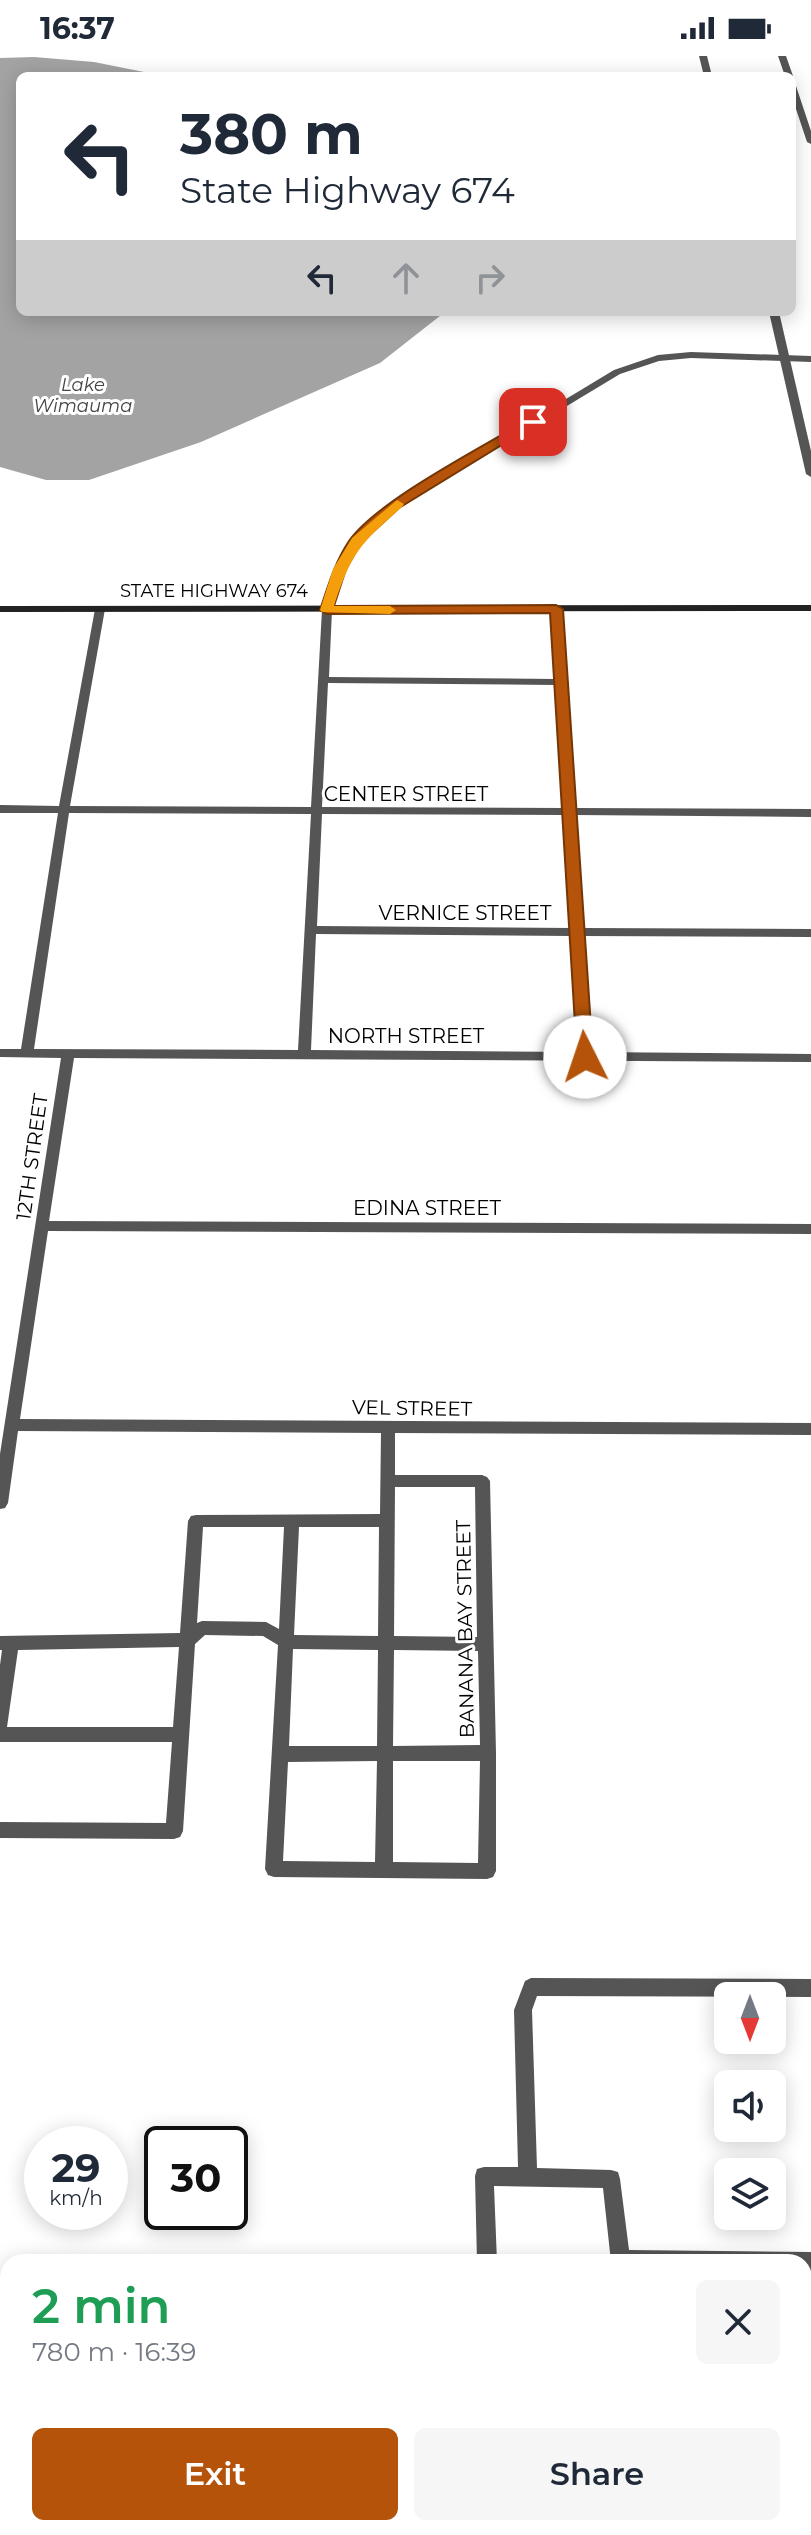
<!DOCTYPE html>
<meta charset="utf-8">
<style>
body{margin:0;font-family:Montserrat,sans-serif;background:#f6f6f7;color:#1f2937;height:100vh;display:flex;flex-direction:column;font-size:30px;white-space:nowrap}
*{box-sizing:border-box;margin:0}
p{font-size:26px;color:#747a83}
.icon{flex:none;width:44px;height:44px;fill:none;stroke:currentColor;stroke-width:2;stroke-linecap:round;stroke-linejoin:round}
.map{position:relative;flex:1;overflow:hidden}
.details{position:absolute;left:0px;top:2198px;width:812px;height:282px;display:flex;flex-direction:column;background:#fff;border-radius:24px 24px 0 0;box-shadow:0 4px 20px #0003}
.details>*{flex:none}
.hud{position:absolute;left:16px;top:16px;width:780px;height:244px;border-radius:12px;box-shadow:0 4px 20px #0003;background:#fff;color:#1f2937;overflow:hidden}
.needle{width:52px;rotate:180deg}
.fabs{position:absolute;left:714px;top:1926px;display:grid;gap:16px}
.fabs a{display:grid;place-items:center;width:72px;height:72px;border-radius:12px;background:#fff;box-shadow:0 4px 20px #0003;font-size:40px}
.speed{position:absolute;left:24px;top:2070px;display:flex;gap:16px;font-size:40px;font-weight:700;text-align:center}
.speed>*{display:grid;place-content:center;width:104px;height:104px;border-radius:50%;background:#fff;box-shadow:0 4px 20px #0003;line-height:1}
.speed small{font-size:20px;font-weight:400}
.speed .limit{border:4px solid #111;border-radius:12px;background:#fff;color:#111}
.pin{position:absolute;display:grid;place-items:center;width:68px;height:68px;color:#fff;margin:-34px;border-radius:16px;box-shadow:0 4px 12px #0006}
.me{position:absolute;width:88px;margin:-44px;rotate:356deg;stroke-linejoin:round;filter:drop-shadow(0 0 6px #0008)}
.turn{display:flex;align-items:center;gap:28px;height:168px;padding:0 32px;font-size:36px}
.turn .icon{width:104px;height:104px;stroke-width:2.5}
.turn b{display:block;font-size:56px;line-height:68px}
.lanes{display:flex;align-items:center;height:76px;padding:0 32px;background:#0003;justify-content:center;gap:40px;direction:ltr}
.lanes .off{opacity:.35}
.round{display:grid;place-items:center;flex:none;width:84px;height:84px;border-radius:12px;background:#f6f6f7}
.headline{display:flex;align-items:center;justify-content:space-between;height:136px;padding:0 32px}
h1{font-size:48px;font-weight:600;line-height:60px;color:#1e9e55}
.button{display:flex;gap:16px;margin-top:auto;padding:16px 32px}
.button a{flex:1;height:92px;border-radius:12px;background:#b45309;color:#fff;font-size:32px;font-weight:600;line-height:92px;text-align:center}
.button a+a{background:#f6f6f7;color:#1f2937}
.status{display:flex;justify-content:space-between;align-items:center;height:56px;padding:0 40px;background:#fff;direction:ltr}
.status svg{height:22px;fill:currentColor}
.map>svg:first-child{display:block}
.water{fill:#a3a3a3}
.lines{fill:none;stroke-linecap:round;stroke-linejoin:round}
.minor{fill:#555;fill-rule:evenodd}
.tertiary{fill:#555;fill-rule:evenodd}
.secondary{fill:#222;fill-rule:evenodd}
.route{fill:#b45309;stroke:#753606;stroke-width:2}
.slow{fill:#f59e0b}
.labels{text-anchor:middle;stroke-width:6;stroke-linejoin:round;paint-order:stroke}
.far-water-label{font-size:18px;font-style:italic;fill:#444;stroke:#fff}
.far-street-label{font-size:18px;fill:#000;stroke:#fff}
.street-label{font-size:20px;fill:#000;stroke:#fff}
</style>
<div class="status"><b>16:37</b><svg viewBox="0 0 49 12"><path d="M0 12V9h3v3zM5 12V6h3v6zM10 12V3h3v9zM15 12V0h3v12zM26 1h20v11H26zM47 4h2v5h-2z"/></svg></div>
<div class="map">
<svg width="811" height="2479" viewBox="0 0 811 2479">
<rect width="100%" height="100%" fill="#fff"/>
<!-- water -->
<polygon class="water" points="34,1 94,6 164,20 20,20 20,256 445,256 380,307 201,386 89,424 46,424 0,411 0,2"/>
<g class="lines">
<!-- minor -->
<g class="minor">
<polygon points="778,0 786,0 793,20 792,21 785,20"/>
<polygon points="792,28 796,30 811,75 811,88 807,86 792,41"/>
<path d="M 691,296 L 811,300 L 811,306 L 691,302 L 659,305 L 620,318 L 398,452 L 360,487 L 345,513 L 332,554 L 329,621 L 555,623 L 551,553 L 560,551 L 575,752 L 811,753 L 811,761 L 575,759 L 583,872 L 811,873 L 811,881 L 583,880 L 591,996 L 811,998 L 811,1006 L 74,1002 L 49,1165 L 811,1168 L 811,1178 L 48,1175 L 20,1363 L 811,1367 L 811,1379 L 395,1377 L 395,1419 L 482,1419 L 487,1421 L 490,1425 L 496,1697 L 496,1815 L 493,1821 L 487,1823 L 274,1821 L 268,1819 L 265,1813 L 278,1589 L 263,1580 L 205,1579 L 195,1588 L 183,1775 L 180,1781 L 174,1783 L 0,1782 L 0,1766 L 166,1767 L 172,1686 L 0,1686 L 0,1609 L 2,1594 L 0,1594 L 0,1580 L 180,1577 L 188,1465 L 191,1460 L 196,1459 L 380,1458 L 381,1377 L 18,1375 L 8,1447 L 5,1452 L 0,1453 L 0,1398 L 61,1002 L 0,1001 L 0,993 L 21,993 L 58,757 L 0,757 L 0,749 L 59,750 L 95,553 L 100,550 L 105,553 L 70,750 L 311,751 L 322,554 L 335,513 L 353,483 L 392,448 L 614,314 L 658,299 ZM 328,627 L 556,629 L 563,752 L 322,751 ZM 69,757 L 311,758 L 298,994 L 34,993 ZM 322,758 L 564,759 L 571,872 L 317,870 ZM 316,878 L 571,880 L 578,996 L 311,994 ZM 395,1431 L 475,1431 L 477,1581 L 394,1580 ZM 203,1471 L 284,1471 L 279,1573 L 266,1566 L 202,1565 L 197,1567 ZM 299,1471 L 379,1471 L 378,1580 L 294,1579 ZM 179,1591 L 173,1671 L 7,1671 L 18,1594 ZM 293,1593 L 378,1594 L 377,1690 L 289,1690 ZM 394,1594 L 478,1595 L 480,1689 L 393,1690 ZM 377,1705 L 375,1806 L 283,1805 L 288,1706 ZM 393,1705 L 480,1705 L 478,1807 L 393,1806 Z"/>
<polygon points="531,1922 811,1923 811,1941 537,1940 532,1954 537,2112 611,2114 618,2116 620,2123 629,2194 811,2196 811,2216 804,2216 804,2206 611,2206 603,2132 494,2130 497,2206 477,2206 475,2120 477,2113 484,2111 518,2111 514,1954 525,1925"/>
<rect x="483" y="2472" width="20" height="7"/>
</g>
<!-- tertiary -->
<g class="tertiary">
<polygon points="699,0 707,0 712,20 704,20"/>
<polygon points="769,256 779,256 811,395 811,421 806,418"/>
</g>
<!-- secondary -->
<polygon class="secondary" points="811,549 811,555 0,556 0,550"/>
</g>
<!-- route -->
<path class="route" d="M 529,363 L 539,366 L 399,452 L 361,487 L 346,513 L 334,550 L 556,549 L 563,553 L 593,1001 L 585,1006 L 577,1001 L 550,557 L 327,558 L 320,554 C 328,530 335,506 349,485 C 378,444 483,391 529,363 Z"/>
<!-- slow -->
<path class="slow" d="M 397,444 L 404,448 L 402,451 C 360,488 352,496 334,550 L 390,550 L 396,554 L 390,558 L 322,556 L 320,554 L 333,513 L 352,482 Z"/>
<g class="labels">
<!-- far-water labels -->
<g class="far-water-label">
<text x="83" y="335">Lake<tspan x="83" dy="21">Wimauma</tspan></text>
</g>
<!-- far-street labels -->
<g class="far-street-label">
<text x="214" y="541">STATE HIGHWAY 674</text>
</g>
<!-- street labels -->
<g class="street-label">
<text x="406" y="745">CENTER STREET</text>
<text x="465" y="864">VERNICE STREET</text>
<text x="406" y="987">NORTH STREET</text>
<text transform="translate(32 1101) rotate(-82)" y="7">12TH STREET</text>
<text x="427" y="1159">EDINA STREET</text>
<text transform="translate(412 1352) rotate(1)" y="7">VEL STREET</text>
<text transform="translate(465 1573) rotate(-91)" y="7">BANANA BAY STREET</text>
</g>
</g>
</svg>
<div class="fabs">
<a><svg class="needle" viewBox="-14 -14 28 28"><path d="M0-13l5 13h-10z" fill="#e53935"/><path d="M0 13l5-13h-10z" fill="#747a83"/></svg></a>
<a><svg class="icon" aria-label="sound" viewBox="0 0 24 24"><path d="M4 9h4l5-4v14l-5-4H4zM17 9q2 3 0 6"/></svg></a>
<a><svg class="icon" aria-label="layers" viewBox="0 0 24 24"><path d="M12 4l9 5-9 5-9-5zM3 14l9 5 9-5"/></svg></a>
</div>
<div class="speed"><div>29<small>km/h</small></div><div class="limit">30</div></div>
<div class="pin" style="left:533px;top:366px;background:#d93025"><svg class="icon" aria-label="arrive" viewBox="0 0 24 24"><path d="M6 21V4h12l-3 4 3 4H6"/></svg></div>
<svg class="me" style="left:585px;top:1001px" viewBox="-20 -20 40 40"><circle r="19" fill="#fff"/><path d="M0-13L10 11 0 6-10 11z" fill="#b45309"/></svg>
<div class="hud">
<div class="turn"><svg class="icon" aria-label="left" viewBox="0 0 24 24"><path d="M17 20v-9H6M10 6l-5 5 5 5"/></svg><div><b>380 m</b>State Highway 674</div></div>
<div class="lanes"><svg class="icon" aria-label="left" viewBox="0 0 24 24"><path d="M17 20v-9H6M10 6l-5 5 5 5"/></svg><svg class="icon off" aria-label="ahead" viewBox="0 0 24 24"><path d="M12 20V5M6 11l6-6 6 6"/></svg><svg class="icon off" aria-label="right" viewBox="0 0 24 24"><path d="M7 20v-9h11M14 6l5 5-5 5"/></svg></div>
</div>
<section class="details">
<div class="headline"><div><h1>2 min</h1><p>780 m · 16:39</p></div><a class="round"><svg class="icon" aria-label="close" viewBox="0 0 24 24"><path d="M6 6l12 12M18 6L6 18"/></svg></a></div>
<div class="button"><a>Exit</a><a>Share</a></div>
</section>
</div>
